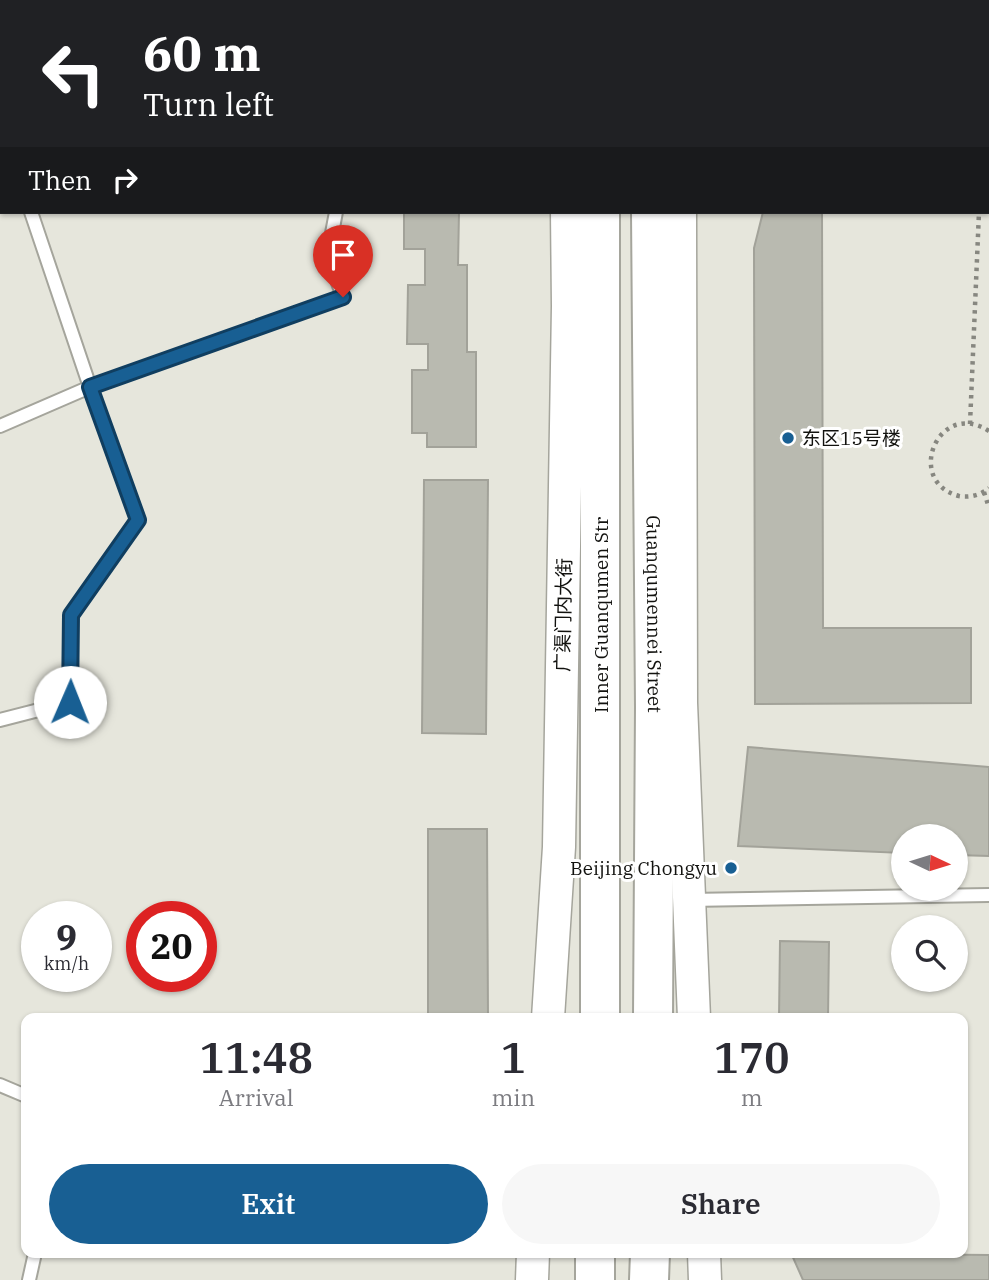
<!DOCTYPE html>
<meta charset="utf-8">
<style>
body{margin:0;font-family:"IBM Plex Serif","Noto Sans SC",serif;background:#f7f7f7;color:#2b2b33;height:100vh;display:flex;flex-direction:column;font-size:26px;white-space:nowrap}
*{box-sizing:border-box;margin:0}
p{font-size:23px;color:#7c7c81}
.icon{flex:none;width:38px;height:38px;fill:none;stroke:currentColor;stroke-width:2;stroke-linecap:round;stroke-linejoin:round}
.map{position:relative;flex:1;overflow:hidden}
.details{position:absolute;left:21px;top:1013px;width:947px;height:245px;display:flex;flex-direction:column;background:#fff;border-radius:14px;box-shadow:0 2px 5px #0004}
.details>*{flex:none}
.top-card{position:absolute;left:0px;top:0px;width:990px;height:214px;box-shadow:0 2px 5px #0004;background:#202124;color:#fff;overflow:hidden}
.needle{width:46px;rotate:94deg}
.buttons{position:absolute;left:891px;top:824px;display:grid;gap:14px}
.buttons a{display:grid;place-items:center;width:77px;height:77px;border-radius:50%;background:#fff;box-shadow:0 2px 5px #0004;font-size:35px}
.speed{position:absolute;left:21px;top:901px;display:flex;gap:14px;font-size:35px;font-weight:700;text-align:center}
.speed>*{display:grid;place-content:center;width:91px;height:91px;border-radius:50%;background:#fff;box-shadow:0 2px 5px #0004;line-height:1}
.speed small{font-size:18px;font-weight:400}
.speed .limit{border:10px solid #d22;background:#fff;color:#111}
.pin{position:absolute;display:grid;place-items:center;width:60px;height:60px;color:#fff;margin:-72px -30px;border-radius:50% 50% 50% 0;rotate:-45deg;box-shadow:0 0 7px #0007}
.pin .icon{rotate:45deg}
.me{position:absolute;width:77px;margin:-38px;rotate:1deg;stroke-linejoin:round;filter:drop-shadow(0 0 5px #0008)}
.turn{display:flex;align-items:center;gap:24px;height:147px;padding:0 28px;font-size:32px}
.turn .icon{width:91px;height:91px;stroke-width:2.5}
.turn b{display:block;font-size:49px;line-height:60px}
.then{display:flex;align-items:center;height:66px;padding:0 28px;background:#0003;gap:14px;font-size:26px}
.eta{display:flex;justify-content:space-evenly;align-items:center;height:119px;text-align:center}
.eta b{font-size:42px;font-weight:600;line-height:49px}
.cta{display:flex;gap:14px;margin-top:auto;padding:14px 28px}
.cta a{flex:1;height:80px;border-radius:42px;background:#185f93;color:#fff;font-size:28px;font-weight:600;line-height:80px;text-align:center}
.cta a+a{background:#f7f7f7;color:#2b2b33}
.map>svg:first-child{display:block}
.building{fill:#b9bab0;stroke:#a2a299;stroke-width:2}
.lines{fill:none;stroke-linecap:round;stroke-linejoin:round}
.service-casing{stroke:#a5a59c;stroke-width:16}
.tertiary-casing{stroke:#a5a59c;stroke-width:35}
.primary-casing{stroke:#a5a59c;stroke-width:42}
.path{stroke:#878780;stroke-width:4.5;stroke-dasharray:3.5 5;stroke-linecap:butt}
.service{stroke:#fff;stroke-width:12}
.tertiary{stroke:#fff;stroke-width:32}
.primary{stroke:#fff;stroke-width:38}
.route-casing{stroke:#103e60;stroke-width:18}
.route{stroke:#185f93;stroke-width:12}
.poi-dot{fill:#185f93;stroke:#fff;stroke-width:2.5}
.labels{text-anchor:middle;stroke-width:6;stroke-linejoin:round;paint-order:stroke}
.poi-label{font-size:19px;fill:#12120f;stroke:#fff;text-anchor:start}
.street-label{font-size:19px;fill:#12120f;stroke:#fff}
</style>
<div class="map">
<svg width="989" height="1280" viewBox="0 0 989 1280">
<rect width="100%" height="100%" fill="#e6e6dc"/>
<!-- building -->
<g class="building">
<polygon points="409,0 476,0 409,2"/>
<rect x="756" y="0" width="57" height="2"/>
<polygon points="404,212 459,212 458,265 467,265 467,352 476,352 476,447 427,447 427,433 412,433 412,370 428,370 428,344 407,344 408,285 425,285 425,249 404,249"/>
<polygon points="763,212 822,212 823,628 971,628 971,703 755,704 754,248"/>
<polygon points="424,480 488,480 486,734 422,733"/>
<polygon points="748,747 989,767 989,856 956,855 956,836 903,836 903,853 738,846"/>
<polygon points="428,829 487,829 488,1018 428,1018"/>
<polygon points="780,941 829,942 828,1018 779,1018"/>
<polygon points="791,1253 989,1255 989,1280 803,1280"/>
</g>
<g class="lines">
<defs>
<g id="service">
<polyline points="22,0 22,2"/>
<polyline points="258,0 258,2"/>
<polyline points="0,426 90,387 343,297 328,254 336,212"/>
<polyline points="0,720 70,702 71,615 138,520 90,387 31,212"/>
<polyline points="689,900 989,895"/>
<polyline points="0,1085 26,1096"/>
<polyline points="29,1280 35,1253"/>
</g>
<g id="tertiary">
<polyline points="565,0 565,2"/>
<polyline points="679,0 679,2"/>
<polyline points="680,212 681,703 694,1018"/>
<polyline points="548,1018 559,847 568,306 567,212"/>
<polyline points="704,1253 705,1280"/>
<polyline points="532,1280 533,1253"/>
</g>
<g id="primary">
<polyline points="600,0 600,2"/>
<polyline points="649,0 649,2"/>
<polyline points="600,212 600,1018"/>
<path id="s1" d="M 651,212 L 655,707 L 653,1018"/>
<polyline points="595,1280 595,1253"/>
<polyline points="649,1280 650,1253"/>
</g>
</defs>
<!-- service casing -->
<use href="#service" class="service-casing"/>
<!-- tertiary casing -->
<use href="#tertiary" class="tertiary-casing"/>
<!-- primary casing -->
<use href="#primary" class="primary-casing"/>
<!-- path -->
<g class="path">
<polyline points="732,2 732,0"/>
<polyline points="970,424 979,212"/>
<path d="M 989,431 C 938,398 904,482 959,496 C 969,498 981,495 989,488"/>
<polyline points="984,492 989,508"/>
</g>
<!-- service -->
<use href="#service" class="service"/>
<!-- tertiary -->
<use href="#tertiary" class="tertiary"/>
<!-- primary -->
<use href="#primary" class="primary"/>
</g>
<g class="lines">
<defs>
<polyline id="route" points="70,702 71,615 138,520 90,387 343,297"/>
</defs>
<!-- route casing -->
<use href="#route" class="route-casing"/>
<!-- route -->
<use href="#route" class="route"/>
</g>
<!-- markers -->
<g class="poi-dot">
<circle cx="788" cy="438" r="7"/>
<circle cx="731" cy="868" r="7"/>
</g>
<g class="labels">
<!-- poi labels -->
<g class="poi-label">
<text x="802" y="445">东区15号楼</text>
<text x="717" y="875" text-anchor="end">Beijing Chongyu</text>
</g>
<!-- street labels -->
<g class="street-label">
<text transform="translate(563 615) rotate(-89)" y="7">广渠门内大街</text>
<text transform="translate(601 615) rotate(-90)" y="7">Inner Guanqumen Str</text>
<text dy="7" stroke="none"><textPath href="#s1" startOffset="402">Guanqumennei Street</textPath></text>
</g>
</g>
</svg>
<div class="buttons">
<a><svg class="needle" viewBox="-14 -14 28 28"><path d="M0-13l5 13h-10z" fill="#e53935"/><path d="M0 13l5-13h-10z" fill="#7c7c81"/></svg></a>
<a><svg class="icon" aria-label="search" viewBox="0 0 24 24"><circle cx="10" cy="10" r="6"/><path d="M15 15l6 6"/></svg></a>
</div>
<div class="speed"><div>9<small>km/h</small></div><div class="limit">20</div></div>
<div class="pin" style="left:343px;top:297px;background:#d93025"><svg class="icon" aria-label="arrive" viewBox="0 0 24 24"><path d="M6 21V4h12l-3 4 3 4H6"/></svg></div>
<svg class="me" style="left:70px;top:702px" viewBox="-20 -20 40 40"><circle r="19" fill="#fff"/><path d="M0-13L10 11 0 6-10 11z" fill="#185f93"/></svg>
<div class="top-card">
<div class="turn"><svg class="icon" aria-label="left" viewBox="0 0 24 24"><path d="M17 20v-9H6M10 6l-5 5 5 5"/></svg><div><b>60 m</b>Turn left</div></div>
<div class="then">Then<svg class="icon" aria-label="right" viewBox="0 0 24 24"><path d="M7 20v-9h11M14 6l5 5-5 5"/></svg></div>
</div>
<section class="details">
<div class="eta">
<div><b>11:48</b><p>Arrival</p></div>
<div><b>1</b><p>min</p></div>
<div><b>170</b><p>m</p></div>
</div>
<div class="cta"><a>Exit</a><a>Share</a></div>
</section>
</div>
